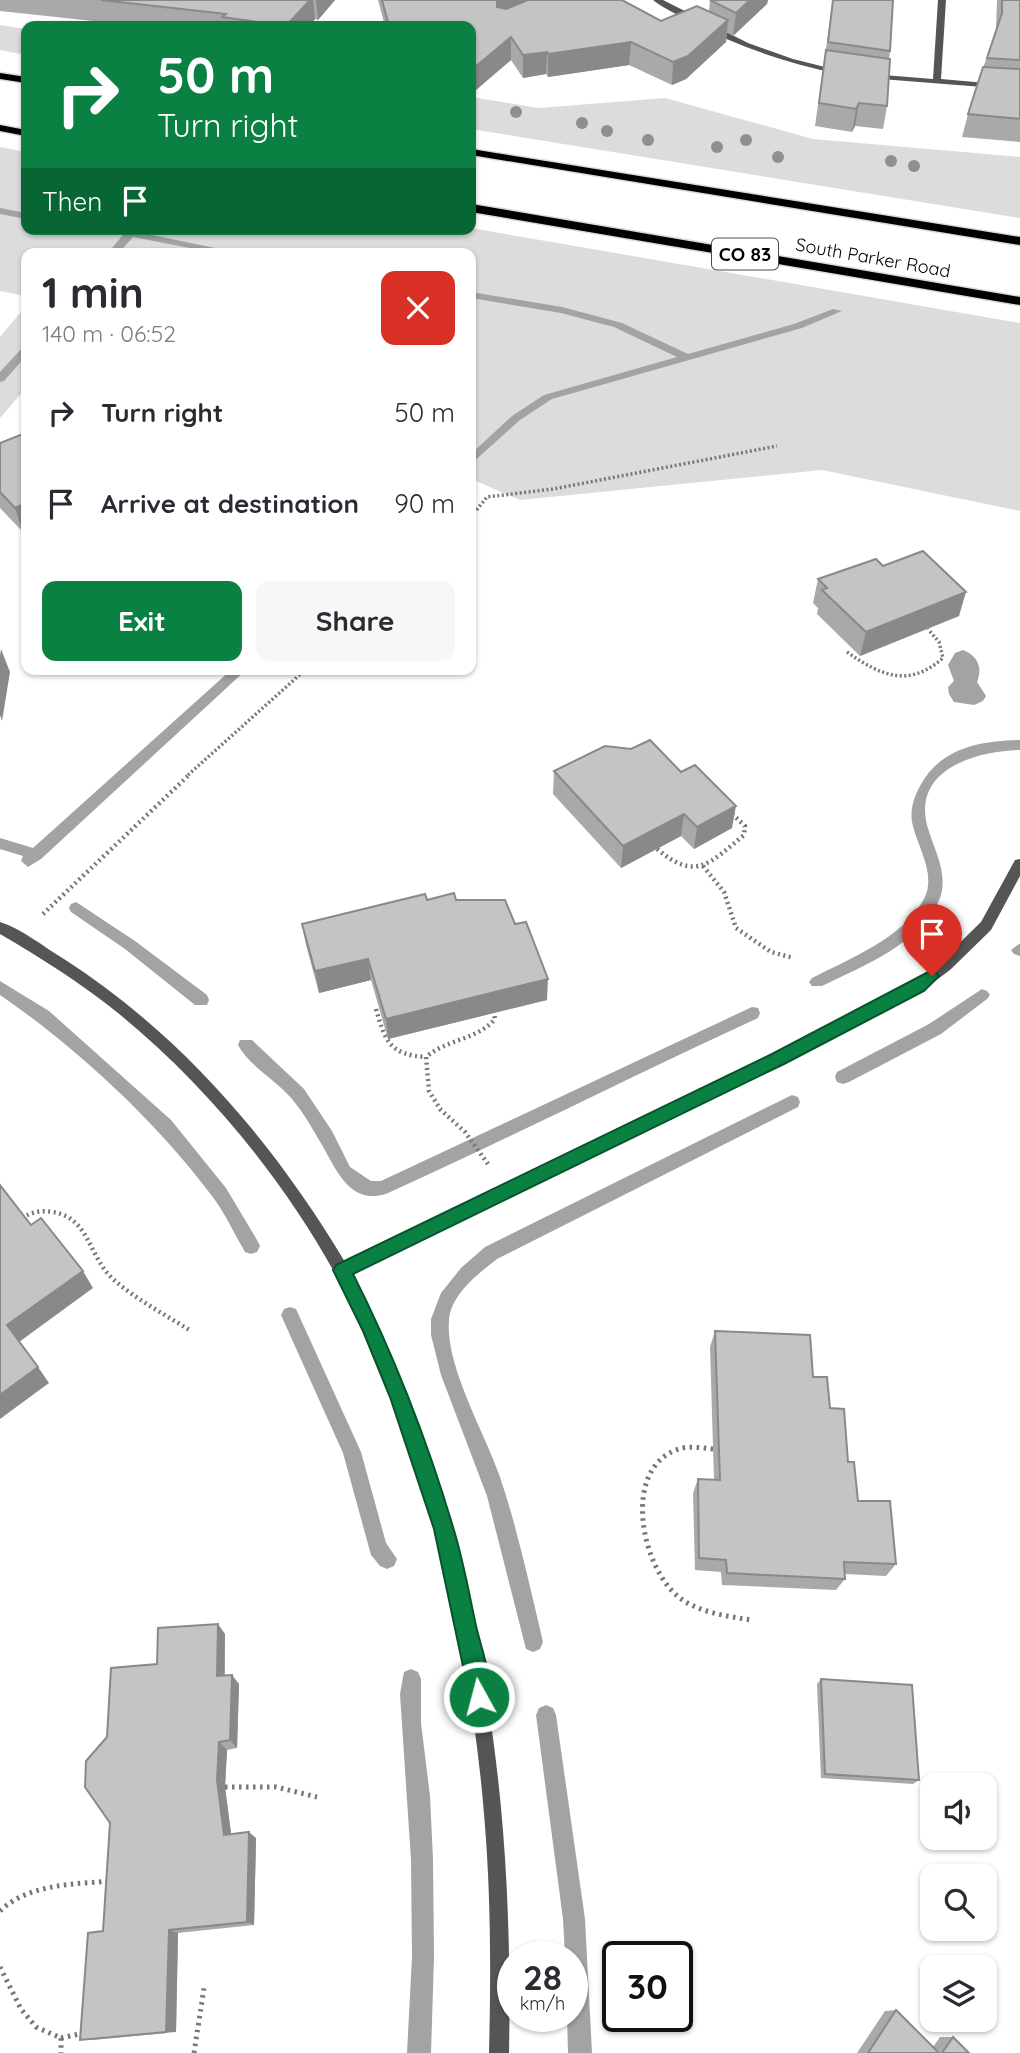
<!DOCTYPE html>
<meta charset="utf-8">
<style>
body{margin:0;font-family:Quicksand,sans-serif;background:#f7f7f7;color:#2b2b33;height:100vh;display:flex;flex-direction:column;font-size:26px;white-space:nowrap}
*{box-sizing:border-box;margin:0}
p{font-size:23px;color:#7c7c81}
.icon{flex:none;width:38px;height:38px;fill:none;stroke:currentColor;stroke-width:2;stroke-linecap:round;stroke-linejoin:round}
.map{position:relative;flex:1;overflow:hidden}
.drawer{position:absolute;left:21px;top:248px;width:455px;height:427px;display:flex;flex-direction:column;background:#fff;border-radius:14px;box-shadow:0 2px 5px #0004}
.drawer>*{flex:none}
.guide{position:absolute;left:21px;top:21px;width:455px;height:214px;border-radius:14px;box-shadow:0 2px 5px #0004;background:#0b8043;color:#fff;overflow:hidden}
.buttons{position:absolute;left:920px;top:1773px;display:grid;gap:14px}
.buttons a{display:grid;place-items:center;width:77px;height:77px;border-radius:14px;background:#fff;box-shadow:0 2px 5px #0004;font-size:35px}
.speed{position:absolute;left:497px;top:1941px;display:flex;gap:14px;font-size:35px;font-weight:700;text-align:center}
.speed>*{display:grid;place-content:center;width:91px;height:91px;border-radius:50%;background:#fff;box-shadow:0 2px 5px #0004;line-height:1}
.speed small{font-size:18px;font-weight:400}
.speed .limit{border:4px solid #111;border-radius:10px;background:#fff;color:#111}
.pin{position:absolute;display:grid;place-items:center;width:60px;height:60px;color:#fff;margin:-72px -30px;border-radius:50% 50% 50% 0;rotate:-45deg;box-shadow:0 0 7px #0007}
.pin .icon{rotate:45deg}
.me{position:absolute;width:77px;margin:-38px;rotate:353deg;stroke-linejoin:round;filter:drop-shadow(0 0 5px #0008)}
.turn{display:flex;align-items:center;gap:24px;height:147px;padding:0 21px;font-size:32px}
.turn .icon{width:91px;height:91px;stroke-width:2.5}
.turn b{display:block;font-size:49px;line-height:60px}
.then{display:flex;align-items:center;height:66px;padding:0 21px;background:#0003;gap:14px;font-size:26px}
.round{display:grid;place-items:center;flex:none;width:74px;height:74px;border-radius:14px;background:#f7f7f7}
.summary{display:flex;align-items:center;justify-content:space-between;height:119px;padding:0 21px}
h1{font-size:42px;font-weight:700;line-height:52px}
.cta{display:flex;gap:14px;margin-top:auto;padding:14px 21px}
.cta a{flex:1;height:80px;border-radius:14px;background:#0b8043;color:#fff;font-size:28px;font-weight:700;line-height:80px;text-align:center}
.cta a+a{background:#f7f7f7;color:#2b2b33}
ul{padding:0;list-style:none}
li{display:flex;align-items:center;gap:21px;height:91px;padding:0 21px}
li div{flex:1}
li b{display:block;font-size:26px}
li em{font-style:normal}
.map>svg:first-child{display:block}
.green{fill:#dcdcdc}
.water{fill:#a3a3a3}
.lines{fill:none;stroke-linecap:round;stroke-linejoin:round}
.stream{fill:#a3a3a3;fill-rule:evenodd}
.trunk-casing{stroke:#dbdbdb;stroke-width:3}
.path-far2{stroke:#777;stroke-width:3.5;stroke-dasharray:2 2.5;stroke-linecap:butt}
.path-far1{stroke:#777;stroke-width:4.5;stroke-dasharray:2 3.5;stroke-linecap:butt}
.path{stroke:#777;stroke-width:5;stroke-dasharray:2.5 4.5;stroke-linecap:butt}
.minor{fill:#555;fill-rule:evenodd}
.trunk{fill:#000;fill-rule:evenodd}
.tree{fill:#8f8f8f}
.wall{fill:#a9a9a9}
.shaded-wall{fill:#898989}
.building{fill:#c4c4c4;stroke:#898989;stroke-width:2}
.route{fill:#0b8043;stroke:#07532c;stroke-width:2}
.labels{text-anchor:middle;stroke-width:5;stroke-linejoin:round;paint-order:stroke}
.far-street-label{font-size:18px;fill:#000;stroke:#fff}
.shield{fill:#fff;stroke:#4c4c4c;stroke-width:2}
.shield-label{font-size:19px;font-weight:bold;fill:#000}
</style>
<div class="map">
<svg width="1020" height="2053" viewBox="0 0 1020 2053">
<rect width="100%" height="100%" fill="#fff"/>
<!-- green -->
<g class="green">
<polygon points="0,25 26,29 26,55 0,50"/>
<polygon points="471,97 539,108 665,98 813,139 1020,157 1020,218 471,129"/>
<polygon points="0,147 26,152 26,229 471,228 1020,323 1020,511 822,470 520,500 471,479 471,254 26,254 26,296 0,291"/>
<polygon points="26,306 26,388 0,418 0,337"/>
</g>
<!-- water -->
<path class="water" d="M 963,650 C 978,656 983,668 977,682 L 986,696 L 983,701 L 974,705 L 954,702 L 949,694 L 948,687 L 954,681 L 948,665 L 955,653 Z"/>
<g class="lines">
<!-- stream -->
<g class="stream">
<polygon points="0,208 26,213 26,219 0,214"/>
<polygon points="100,229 123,229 244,254 221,254 133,237 118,254 107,254 123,235"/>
<polygon points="471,292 562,307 622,323 688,354 794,324 833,309 842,311 802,328 552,399 520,420 471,464 471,454 512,416 544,395 677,357 614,327 561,313 471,298"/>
<polygon points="26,347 26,356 4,381 0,382 0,372 22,348"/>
<polygon points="231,670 246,670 41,859 28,867 21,861 23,856 0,849 0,838 33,848"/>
<path d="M 1020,740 L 1020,750 C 978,751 913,768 927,825 C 933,848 949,873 940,898 C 922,943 863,966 822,986 L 812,986 L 809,982 L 812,978 C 849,959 903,938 924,899 C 937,874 917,847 912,822 C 910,809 914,797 920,786 C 940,748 980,741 1020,740 Z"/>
<polygon points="76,902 135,941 207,995 209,1000 207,1005 195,1005 125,949 71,912 69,908 71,904"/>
<polygon points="1019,944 1020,944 1020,956 1014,954 1011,950"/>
<path d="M 0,981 L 49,1011 L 171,1120 L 226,1188 L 257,1240 L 260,1246 L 257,1252 L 251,1254 L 245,1252 C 234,1233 225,1213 212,1196 C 157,1122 76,1047 0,995 Z"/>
<polygon points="982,989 987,991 990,995 987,999 941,1034 849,1082 843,1084 837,1082 835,1077 837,1072 929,1024"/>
<path d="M 752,1007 L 758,1008 L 760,1013 L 758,1018 C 634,1075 512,1137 388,1193 C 348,1208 335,1165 319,1140 C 311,1126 302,1111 292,1099 C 276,1080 249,1066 238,1045 L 240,1040 L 252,1040 L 304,1089 L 332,1131 L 350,1167 L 371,1181 L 381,1181 Z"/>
<path d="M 792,1095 L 798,1097 L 800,1102 L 798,1107 L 497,1259 C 478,1274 451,1294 449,1320 C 445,1366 485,1433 500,1477 C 518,1531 530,1587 543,1642 L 540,1649 L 533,1652 L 526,1649 L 487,1496 L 441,1375 L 431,1335 L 431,1319 L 441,1293 L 461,1268 L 485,1247 Z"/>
<polygon points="290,1307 296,1309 361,1452 386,1543 397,1559 394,1566 387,1569 380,1566 371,1555 343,1453 281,1315 284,1309"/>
<polygon points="411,1669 418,1672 421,1679 421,1723 430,1796 433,1860 434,1957 431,2053 407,2053 412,1957 411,1860 400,1694 404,1672"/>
<polygon points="546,1705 553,1708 556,1715 585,1919 592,2053 568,2053 567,2016 572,2016 572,1956 565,1956 563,1919 536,1715 539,1708"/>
</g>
<defs>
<g id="trunk">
<polygon points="0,73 26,77 26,83 0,79"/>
<polygon points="0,125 26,130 26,136 0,131"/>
<polygon points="471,149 1020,237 1020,245 471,155"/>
<polygon points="471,204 1020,297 1020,305 471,212"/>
</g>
</defs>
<!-- trunk casing -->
<use href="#trunk" class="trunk-casing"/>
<!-- path-far2 -->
<g class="path-far2">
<polyline points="471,517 487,497 553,489 777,446"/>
<path d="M 847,652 C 881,676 909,688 943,658 L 939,642 L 928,629"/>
<polyline points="188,775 305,670"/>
</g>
<!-- path-far1 -->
<g class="path-far1">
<path d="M 657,849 C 696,882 710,863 744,835 L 745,826 L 731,813"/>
<polyline points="703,866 724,892 736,928 771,952 794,958"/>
<polyline points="43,914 190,774"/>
<path d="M 376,1009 C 385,1041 390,1055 426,1057"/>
<path d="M 488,1164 L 465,1132 L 440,1109 L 429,1091 L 426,1057 C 447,1039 477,1040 495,1019 L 493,1008"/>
<path d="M 22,1218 C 32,1212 41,1210 53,1212 C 90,1218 88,1257 114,1280 C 137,1300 166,1315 191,1331"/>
</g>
<!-- path -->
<g class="path">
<path d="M 713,1449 C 701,1448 687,1445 676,1450 C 621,1471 642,1570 680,1598 C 700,1613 727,1616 751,1620"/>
<polyline points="225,1787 276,1787 317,1797"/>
<path d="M 0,1911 C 28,1884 74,1884 111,1881"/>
<polyline points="0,1967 21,2009 36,2027 61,2038 61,2053"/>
<polyline points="61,2038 84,2033"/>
<polyline points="194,2053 204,1988"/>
</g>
<!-- minor -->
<g class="minor">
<path d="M 653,0 L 663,0 L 748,43 L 793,59 L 845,72 L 841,74 C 788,64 739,47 691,22 C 679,15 664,9 653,0 Z"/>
<polygon points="938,0 946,0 941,79 1020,86 1020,90 868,78 868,74 871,74 933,79"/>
<path d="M 1020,859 L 1020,876 L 991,930 L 950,970 L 923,990 L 783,1063 L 352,1274 C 383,1331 407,1392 427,1454 C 494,1652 513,1845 509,2053 L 489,2053 C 491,1973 491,1894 484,1814 C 474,1691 449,1570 411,1454 C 392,1399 372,1343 345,1292 C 290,1187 210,1088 118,1013 C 81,983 41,958 0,934 L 0,922 C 22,929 44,947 64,959 C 182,1035 274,1143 345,1262 L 773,1055 L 913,982 L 940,962 L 981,922 L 1015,860 Z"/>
</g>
<!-- trunk -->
<use href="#trunk" class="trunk"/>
</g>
<!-- trees -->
<g class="tree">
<circle cx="516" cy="112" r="6"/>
<circle cx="582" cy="123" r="6"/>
<circle cx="607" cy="131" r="6"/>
<circle cx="648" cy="140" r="6"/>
<circle cx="746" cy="140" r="6"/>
<circle cx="717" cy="147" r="6"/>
<circle cx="778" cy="157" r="6"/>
<circle cx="891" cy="161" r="6"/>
<circle cx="914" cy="166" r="6"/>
</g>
<!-- wall -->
<g class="wall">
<polygon points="0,0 335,0 318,20 315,19 309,26 140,26 0,11"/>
<polygon points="378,0 622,0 661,21 709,11 710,0 768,0 767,4 733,36 727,32 726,42 686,79 672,85 629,65 548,77 546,74 523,78 511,60 476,90 471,88 471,26 385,26"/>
<polygon points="833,0 890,51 889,59 887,106 883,129 855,126 852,132 815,126"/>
<polygon points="997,0 1020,0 1020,142 962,137 968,114 996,29"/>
<polygon points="26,438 26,530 23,532 0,508 0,443"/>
<polygon points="883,566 959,616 860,656 817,614 818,608 813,603 818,579"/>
<polygon points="554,771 732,828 694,849 681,836 621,868 553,794"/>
<polygon points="427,900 456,900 547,1000 388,1039 371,980 319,993 306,945 302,924"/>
<polygon points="715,1331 813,1377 830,1408 848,1462 858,1501 896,1564 886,1576 845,1574 845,1579 836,1590 722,1585 721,1572 695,1570 693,1493 698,1479 714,1480 710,1347"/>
<polygon points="225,1634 225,1676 239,1684 237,1748 227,1750 225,1787 231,1834 256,1838 254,1925 178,1933 176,2032 93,2040 80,2040 103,1931 110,1823 107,1737 157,1664"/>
<polygon points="821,1679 919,1780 913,1784 821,1778 817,1684"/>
<polygon points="896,2010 933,2047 940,2037 953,2037 969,2053 857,2053 885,2011"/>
</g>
<!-- shaded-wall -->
<g class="shaded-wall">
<polygon points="310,0 313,0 315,19 309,26 286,26"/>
<polygon points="316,0 335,0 318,20"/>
<polygon points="502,0 561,0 497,25 497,2"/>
<polygon points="750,0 768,0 767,4 733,36 736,13"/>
<polygon points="728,20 726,42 686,79 672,85 673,62"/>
<polygon points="511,37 511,60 476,90 475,67"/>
<polygon points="631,42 629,65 548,77 548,54"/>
<polygon points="547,52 546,74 523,78 523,55"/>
<polygon points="859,103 855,126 852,132 856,109"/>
<polygon points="26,503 26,530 23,532 15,508"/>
<polygon points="966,592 959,616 860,656 866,632"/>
<polygon points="1,649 10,672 2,721 0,715 0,656"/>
<polygon points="736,806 732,828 694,849 697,827"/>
<polygon points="684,814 681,836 621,868 623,846"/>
<polygon points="368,959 371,980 319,993 315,971"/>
<polygon points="548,979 547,1000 388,1039 386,1019"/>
<polygon points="83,1271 93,1288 19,1342 7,1325"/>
<polygon points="38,1367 49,1383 0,1419 0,1395"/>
<polygon points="218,1624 225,1634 224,1686 217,1676"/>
<polygon points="232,1675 239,1684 237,1748 230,1740"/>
<polygon points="219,1742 227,1750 225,1787 232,1841 224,1835 217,1780"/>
<polygon points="249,1832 256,1838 254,1925 247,1922"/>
<polygon points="169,1930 178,1933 176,2032 166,2032"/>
</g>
<!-- building -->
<g class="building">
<polygon points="101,0 310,0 286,26 222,17 226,14"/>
<polygon points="382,0 502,0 497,2 497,7 506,9 528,0 622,0 661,21 697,6 728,20 688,56 673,62 631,42 548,54 547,52 523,55 511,37 475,67 471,66 471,26 389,26"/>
<polygon points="710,0 750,0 736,13"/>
<polygon points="833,0 893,0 890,51 828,42"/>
<polygon points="1002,0 1020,0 1020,60 987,58 1002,13"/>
<polygon points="826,50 890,59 887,106 859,103 856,109 819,103"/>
<polygon points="983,67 1020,69 1020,119 968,114"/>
<polygon points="23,434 26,438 26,503 15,508 0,492 0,443"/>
<polygon points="923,551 966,592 866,632 822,590 827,588 818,579 876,559 883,566"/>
<polygon points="650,740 681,772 695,765 736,806 697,827 684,814 623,846 554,771 605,746 631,749"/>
<polygon points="454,893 456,900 505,900 515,924 526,922 548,979 386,1019 368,959 315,971 302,924 425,894 427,900"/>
<polygon points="0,1185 31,1225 41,1218 83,1271 7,1325 38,1367 0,1395"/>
<polygon points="715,1331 810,1335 813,1377 827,1377 830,1408 844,1409 848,1462 854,1462 858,1501 890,1501 896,1564 844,1562 845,1579 727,1573 726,1560 699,1558 698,1479 720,1480"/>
<polygon points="218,1624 217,1676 232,1675 230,1740 219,1742 217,1780 224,1835 249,1832 247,1922 169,1930 166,2032 80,2040 88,1933 103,1931 110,1823 85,1787 86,1761 107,1737 111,1668 157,1664 158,1628"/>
<polygon points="821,1679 912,1685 919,1780 825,1774"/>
<polygon points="896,2010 939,2053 868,2053"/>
<polygon points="953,2037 969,2053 942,2053"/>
</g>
<!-- route -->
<path class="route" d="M 932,970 L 939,976 L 924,991 L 784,1064 L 353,1274 C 394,1355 427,1440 453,1527 C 463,1559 469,1593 476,1626 C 481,1648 495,1682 486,1704 L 479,1707 L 471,1704 L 434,1529 L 390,1397 L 363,1331 L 333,1270 L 336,1265 L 772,1054 Z"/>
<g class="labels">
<!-- far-street labels -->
<g class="far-street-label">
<text transform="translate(873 258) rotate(10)" y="6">South Parker Road</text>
</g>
<!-- shield labels -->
<rect class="shield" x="712" y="238.5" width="66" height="31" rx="5"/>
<g class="shield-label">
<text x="745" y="261">CO 83</text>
</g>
</g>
</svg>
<div class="buttons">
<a><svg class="icon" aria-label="sound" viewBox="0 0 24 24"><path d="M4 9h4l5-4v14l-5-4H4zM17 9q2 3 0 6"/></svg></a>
<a><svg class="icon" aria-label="search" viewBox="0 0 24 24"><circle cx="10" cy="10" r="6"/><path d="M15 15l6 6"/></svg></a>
<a><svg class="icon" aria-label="layers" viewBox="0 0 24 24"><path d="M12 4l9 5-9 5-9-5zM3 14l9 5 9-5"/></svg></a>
</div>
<div class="speed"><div>28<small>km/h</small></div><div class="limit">30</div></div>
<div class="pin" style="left:932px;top:976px;background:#d93025"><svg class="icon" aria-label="arrive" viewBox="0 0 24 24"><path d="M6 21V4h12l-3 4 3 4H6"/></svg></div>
<svg class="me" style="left:479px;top:1697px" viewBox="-20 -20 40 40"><circle r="17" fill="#0b8043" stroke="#fff" stroke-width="3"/><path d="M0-11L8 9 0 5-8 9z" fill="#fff"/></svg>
<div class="guide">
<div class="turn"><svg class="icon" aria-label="right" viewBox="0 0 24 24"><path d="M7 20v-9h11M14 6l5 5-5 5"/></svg><div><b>50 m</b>Turn right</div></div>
<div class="then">Then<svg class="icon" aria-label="arrive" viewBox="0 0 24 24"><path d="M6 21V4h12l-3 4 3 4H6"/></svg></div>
</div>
<section class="drawer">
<div class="summary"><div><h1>1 min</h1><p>140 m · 06:52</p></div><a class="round" style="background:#d93025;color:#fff"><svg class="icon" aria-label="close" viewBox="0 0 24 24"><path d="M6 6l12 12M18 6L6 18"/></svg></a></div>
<ul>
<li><svg class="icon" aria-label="right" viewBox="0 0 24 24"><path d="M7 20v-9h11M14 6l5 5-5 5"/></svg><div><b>Turn right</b></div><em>50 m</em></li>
<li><svg class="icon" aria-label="arrive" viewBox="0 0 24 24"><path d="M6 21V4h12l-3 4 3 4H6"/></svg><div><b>Arrive at destination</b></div><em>90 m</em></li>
</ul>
<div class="cta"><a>Exit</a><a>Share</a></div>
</section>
</div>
